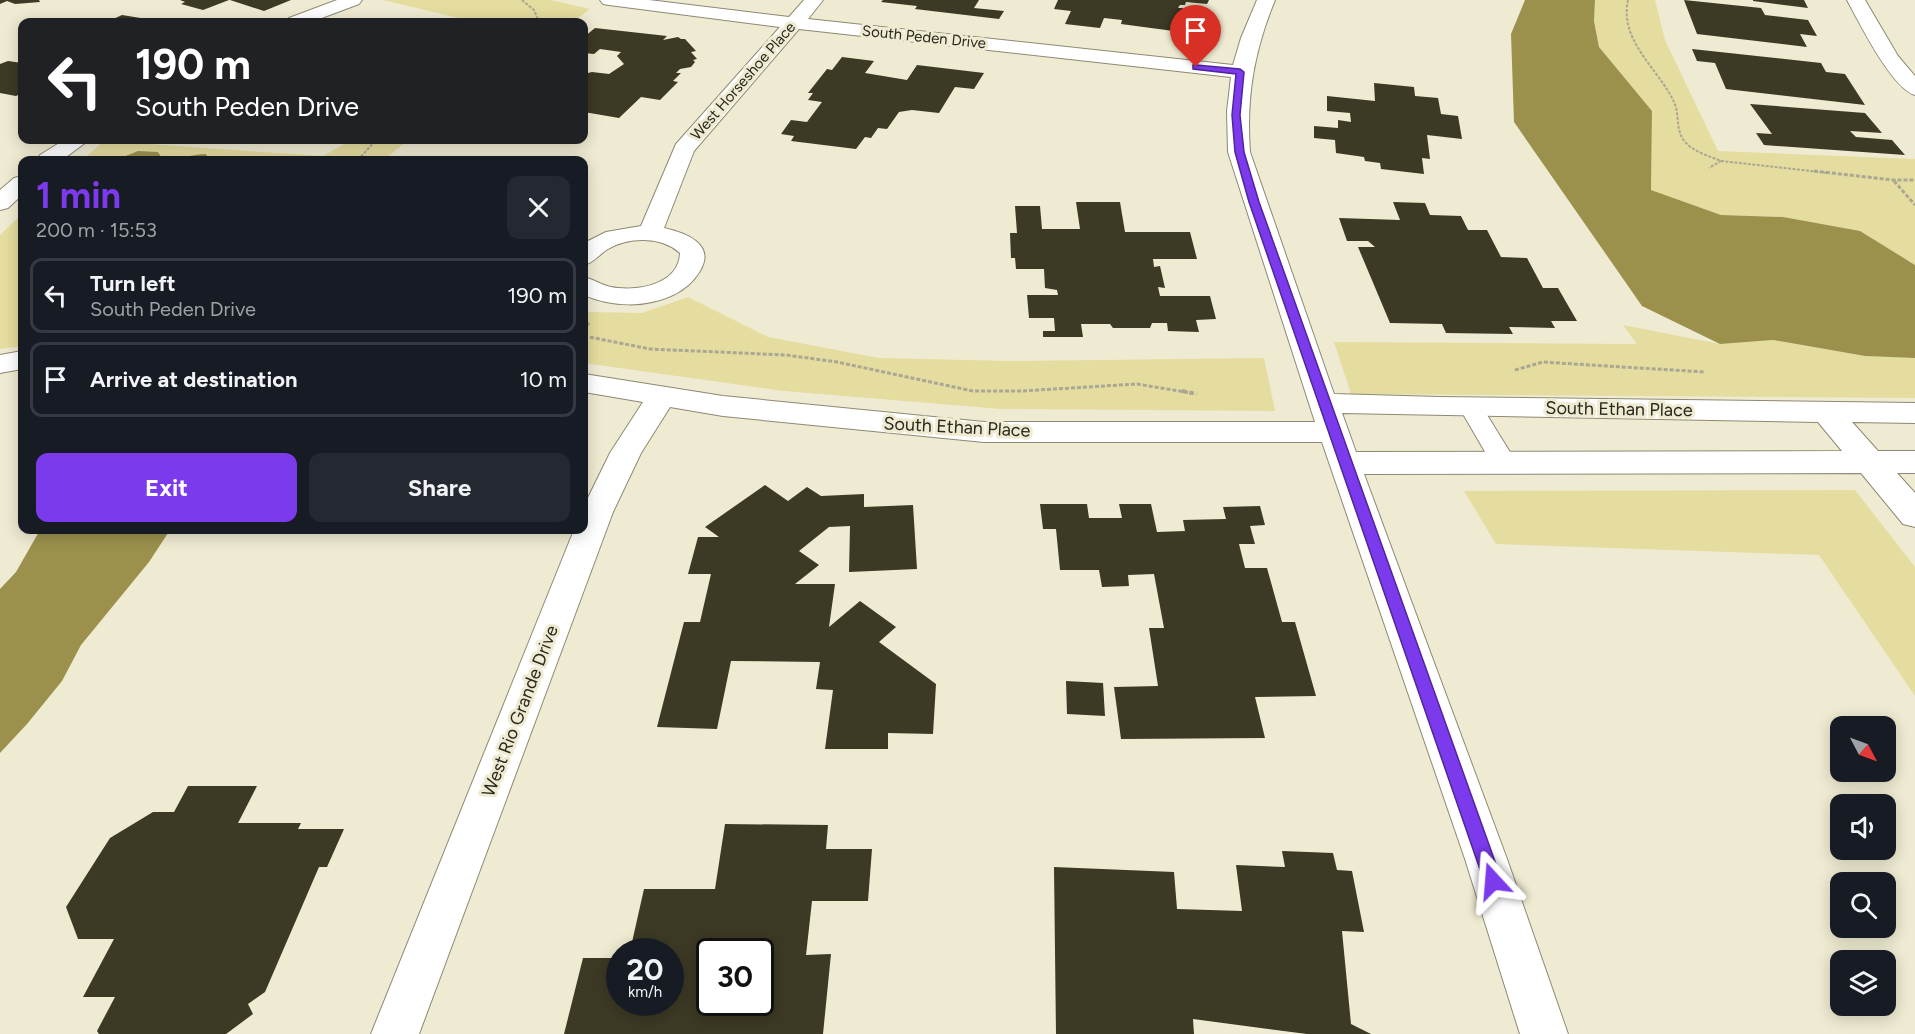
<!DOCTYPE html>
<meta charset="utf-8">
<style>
body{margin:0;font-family:Figtree,sans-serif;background:#242831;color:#f1f3f6;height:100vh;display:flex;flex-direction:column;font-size:22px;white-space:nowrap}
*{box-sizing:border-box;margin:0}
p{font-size:20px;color:#9ea1a6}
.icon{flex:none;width:33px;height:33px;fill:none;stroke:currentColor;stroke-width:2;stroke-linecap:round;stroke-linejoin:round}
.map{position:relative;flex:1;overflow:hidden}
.side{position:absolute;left:18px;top:156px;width:570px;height:378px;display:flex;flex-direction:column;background:#171b24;border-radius:12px;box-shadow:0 3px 15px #0003}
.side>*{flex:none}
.banner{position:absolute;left:18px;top:18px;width:570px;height:126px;border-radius:12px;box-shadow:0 3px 15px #0003;background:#202124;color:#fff;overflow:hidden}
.needle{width:39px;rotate:131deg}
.tools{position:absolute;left:1830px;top:716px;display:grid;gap:12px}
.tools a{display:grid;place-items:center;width:66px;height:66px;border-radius:12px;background:#171b24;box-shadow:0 3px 15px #0003;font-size:30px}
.speed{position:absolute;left:606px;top:938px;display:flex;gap:12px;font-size:30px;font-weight:700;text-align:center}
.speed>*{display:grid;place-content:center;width:78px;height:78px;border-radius:50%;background:#171b24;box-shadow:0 3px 15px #0003;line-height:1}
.speed small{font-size:15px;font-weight:400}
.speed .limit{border:3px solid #111;border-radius:9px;background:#fff;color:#111}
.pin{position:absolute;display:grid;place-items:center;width:51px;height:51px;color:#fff;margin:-62px -26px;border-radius:50% 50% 50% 0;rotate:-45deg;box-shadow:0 0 6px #0007}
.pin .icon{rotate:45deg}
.me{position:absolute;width:66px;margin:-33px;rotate:341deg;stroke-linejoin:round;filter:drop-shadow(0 0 4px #0008)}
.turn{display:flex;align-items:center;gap:21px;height:126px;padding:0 18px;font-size:27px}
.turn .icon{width:78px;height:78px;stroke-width:2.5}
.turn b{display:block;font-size:42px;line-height:51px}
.round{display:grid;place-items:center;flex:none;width:63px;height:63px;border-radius:12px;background:#242831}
.summary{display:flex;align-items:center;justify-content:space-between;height:102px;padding:0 18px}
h1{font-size:36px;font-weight:700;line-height:45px;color:#7c3aed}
.action{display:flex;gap:12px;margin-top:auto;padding:12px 18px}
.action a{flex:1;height:69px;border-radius:12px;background:#7c3aed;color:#fff;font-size:24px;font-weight:700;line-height:69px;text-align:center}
.action a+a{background:#242831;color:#f1f3f6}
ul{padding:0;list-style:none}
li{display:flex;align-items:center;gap:18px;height:75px;margin:0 12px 9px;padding:0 6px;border:3px solid #363941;border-radius:12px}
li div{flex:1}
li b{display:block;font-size:22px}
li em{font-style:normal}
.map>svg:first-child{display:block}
.green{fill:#e5dc9f}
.water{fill:#9b914d}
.building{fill:#3c3925;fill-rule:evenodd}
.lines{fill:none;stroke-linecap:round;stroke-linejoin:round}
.lane-casing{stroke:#8d8972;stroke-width:2}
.street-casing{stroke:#8d8972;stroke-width:2}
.path-far2{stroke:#aaa793;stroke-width:2;stroke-dasharray:3 1.5;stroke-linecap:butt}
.path-far1{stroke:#aaa793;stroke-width:3;stroke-dasharray:4 2;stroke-linecap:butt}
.path{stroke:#aaa793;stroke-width:4;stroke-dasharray:4.5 3;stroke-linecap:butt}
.lane{fill:#fff;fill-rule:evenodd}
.street{fill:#fff;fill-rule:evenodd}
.route{fill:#7c3aed;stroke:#51269a;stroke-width:1.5}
.labels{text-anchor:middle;stroke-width:6;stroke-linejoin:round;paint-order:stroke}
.far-street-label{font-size:15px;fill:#29271e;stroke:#efebd2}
.street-label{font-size:18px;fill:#29271e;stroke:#efebd2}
</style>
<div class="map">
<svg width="1915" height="1034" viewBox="0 0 1915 1034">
<rect width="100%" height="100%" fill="#efebd2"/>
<!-- green -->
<g class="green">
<polygon points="383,0 551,0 590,9 573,22 475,22"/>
<polygon points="1595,0 1655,0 1665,40 1718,151 1915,159 1915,265 1910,261 1783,217 1721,215 1651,190 1652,111 1599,47 1594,21"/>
<polygon points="351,140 408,140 384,160 82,160 104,141 323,156"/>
<polygon points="22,214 22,346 0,349 0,235"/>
<polygon points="688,297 768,337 879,358 1010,361 1264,358 1275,411 1001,409 784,391 584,363 584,309 588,312 642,313"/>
<polygon points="1623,325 1720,344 1773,340 1865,356 1915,358 1915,398 1351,394 1334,342 1637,344"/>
<polygon points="1855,490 1915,567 1915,696 1819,555 1496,544 1464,491"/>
</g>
<!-- water -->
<g class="water">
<polygon points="1525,0 1595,0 1594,21 1599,47 1652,111 1651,190 1721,215 1783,217 1860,231 1915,265 1915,358 1865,356 1773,340 1720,344 1642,306 1514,122 1511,34"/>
<path d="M 138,151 L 158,152 L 163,160 C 178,160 191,154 206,154 L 209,160 L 116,160 Z"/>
<polygon points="40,530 170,530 149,562 81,645 62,681 27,724 0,753 0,589 16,572"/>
</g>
<!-- building -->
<g class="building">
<polygon points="0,0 39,0 40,2 15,4 7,1 0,4"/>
<polygon points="180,0 229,0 203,10 181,4 185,2"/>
<polygon points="230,0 291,0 264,11"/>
<polygon points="883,0 979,0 974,8 1004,11 999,19 915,9 917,6 881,2"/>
<polygon points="1058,0 1209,0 1207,4 1186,2 1185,5 1180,5 1178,8 1183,8 1182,12 1198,13 1194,26 1183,25 1181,32 1121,24 1122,20 1104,18 1100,28 1065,24 1071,11 1054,9"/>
<polygon points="1684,0 1761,8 1765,15 1808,20 1817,36 1800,34 1807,47 1697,34"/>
<polygon points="1753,0 1804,0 1808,8 1753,1"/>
<polygon points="122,15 159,21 159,22 95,22 101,20 109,21"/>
<polygon points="595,28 667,36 663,40 678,37 681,39 685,39 696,51 691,52 697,59 693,60 695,62 691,67 680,69 676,73 681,73 673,81 678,82 660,100 641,97 619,118 584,112 584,74 592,72 609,74 624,64 617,56 621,52 600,49 594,54 584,53 584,37"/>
<polygon points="1692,49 1821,63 1826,72 1845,74 1865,105 1726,89 1715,63 1697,61"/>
<polygon points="842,57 874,61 865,73 907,80 917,65 984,73 974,89 955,87 939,113 912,110 899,112 887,129 878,128 871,138 865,137 856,149 791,141 794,136 781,134 791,120 807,122 822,102 808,100 813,93 808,93 827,69 832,70"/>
<polygon points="8,61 22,63 22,93 16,96 0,93 0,64"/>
<polygon points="1374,83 1414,87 1415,96 1438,98 1441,114 1458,116 1462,139 1427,135 1430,159 1422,158 1424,174 1381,169 1380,163 1365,161 1364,157 1336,153 1335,140 1314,138 1314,126 1338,128 1338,120 1351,122 1350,113 1327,111 1327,96 1375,101"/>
<polygon points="1750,104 1865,113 1882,133 1850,131 1856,137 1892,140 1905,155 1764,145 1756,133 1772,134"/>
<polygon points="1076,202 1120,202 1125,232 1190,232 1197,259 1153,259 1154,267 1160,266 1165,288 1158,287 1160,296 1210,296 1216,319 1196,320 1199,332 1168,331 1167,323 1152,323 1150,328 1113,328 1110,324 1081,324 1083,337 1043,337 1043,331 1055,331 1054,318 1029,318 1027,295 1058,295 1057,290 1045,288 1044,269 1016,269 1015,258 1011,258 1010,233 1017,233 1015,206 1040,206 1042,229 1080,229"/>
<polygon points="1393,202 1425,203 1430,215 1461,216 1468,230 1487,230 1501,257 1527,258 1543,288 1558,288 1577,321 1551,321 1555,328 1509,327 1513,334 1446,333 1442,324 1390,323 1358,247 1375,247 1368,241 1347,241 1339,218 1400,220"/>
<polygon points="765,485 788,501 807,487 821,496 864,494 864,507 913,505 917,569 849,572 850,526 829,527 799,551 819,565 795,584 835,584 829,627 860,601 896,627 879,642 936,684 933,734 888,733 888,749 825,749 833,690 816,689 820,662 731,661 717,729 657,727 684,622 700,622 711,574 688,574 698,537 719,537 705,527"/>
<polygon points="1040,504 1087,504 1089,518 1122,518 1119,504 1151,504 1157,532 1185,531 1183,520 1226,519 1223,507 1260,506 1265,525 1250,526 1255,544 1239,544 1245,568 1267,568 1282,622 1295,622 1316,696 1255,697 1265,738 1121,739 1114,687 1158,686 1149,628 1164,628 1154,574 1128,575 1129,586 1102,587 1099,570 1060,570 1056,529 1043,529"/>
<polygon points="1066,681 1103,683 1105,716 1067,714"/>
<polygon points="188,786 257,786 238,823 301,823 298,829 344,829 327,867 319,867 265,992 248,1004 253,1014 226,1034 99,1034 97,1031 115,997 83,997 114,939 78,939 66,907 110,838 153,812 174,812"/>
<path d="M 725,824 L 828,825 L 826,849 L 872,849 L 868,901 L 812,901 L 806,955 L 831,954 L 823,1034 L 564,1034 L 583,958 L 620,958 L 620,1002 L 670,1002 L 670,951 L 630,951 L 644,889 L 715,889 ZM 710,951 L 760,951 L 760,1002 L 710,1002 Z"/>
<polygon points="1282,851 1333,853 1337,870 1352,871 1364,932 1342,931 1351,1024 1371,1034 1307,1034 1193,1019 1194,1034 1056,1034 1054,867 1174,872 1177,909 1242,911 1236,865 1285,867"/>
</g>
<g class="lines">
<defs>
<polygon id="lane" points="1471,399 1479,402 1513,457 1516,463 1513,469 1504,471 1495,469 1459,407 1463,402"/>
<g id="street">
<polygon points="337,0 362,0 359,4 311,22 287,22 289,18"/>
<path d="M 600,0 L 649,0 L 789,17 L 804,0 L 823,0 L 808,19 L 1233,65 L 1241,38 L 1257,0 L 1275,0 C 1254,51 1246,97 1250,152 L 1334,394 L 1439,397 L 1915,403 L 1915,423 L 1852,422 L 1878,451 L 1915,451 L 1915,473 L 1897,473 L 1915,493 L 1915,527 L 1903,524 L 1861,473 L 1364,474 L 1507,859 L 1568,1034 L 1520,1034 L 1465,859 L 1322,442 L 984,442 L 723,416 L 670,407 L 641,453 L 613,512 L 419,1034 L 371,1034 L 574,530 L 584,530 L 584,506 L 610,453 L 643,402 L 584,392 L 584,374 L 723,396 L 984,422 L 1315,422 L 1228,152 L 1227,111 L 1231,77 L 799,29 L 694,151 L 664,228 C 686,233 716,244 700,271 C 694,281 684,290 673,295 C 645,308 612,307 584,295 L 584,277 C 593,279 601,285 611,287 C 636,292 679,285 680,253 C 661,236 629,237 608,249 C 598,255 595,262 584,265 L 584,243 L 606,232 L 641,226 L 676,144 L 780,27 L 609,5 L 603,4 ZM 1342,413 L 1818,422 L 1842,451 L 1356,452 Z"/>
<path d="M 1847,0 L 1865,0 L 1898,56 L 1915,76 L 1915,95 C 1892,89 1859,22 1847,0 Z"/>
<polygon points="64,140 89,140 62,160 37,160 40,155"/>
<polygon points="22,176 22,195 8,208 0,210 0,190 14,178"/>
<polygon points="22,351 22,369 0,373 0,355"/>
</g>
</defs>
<!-- lane casing -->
<use href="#lane" class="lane-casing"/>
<!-- street casing -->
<use href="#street" class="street-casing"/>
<!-- path-far2 -->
<g class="path-far2">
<polyline points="522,0 534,10 539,22"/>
<path d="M 1628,0 C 1619,41 1658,68 1674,102 C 1680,115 1675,130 1685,142 C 1694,152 1709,156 1721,161 L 1709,168"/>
<polyline points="358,160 376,140"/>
<polyline points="1721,161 1828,173"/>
</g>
<!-- path-far1 -->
<g class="path-far1">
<polyline points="1814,171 1893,180 1915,180"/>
<polyline points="1894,181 1915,205"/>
<polyline points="584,330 589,323"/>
<polyline points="584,336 650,349 786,355 837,362 973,391 1022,391 1137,384 1191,393"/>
<polyline points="1515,370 1543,362 1704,372"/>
</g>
<!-- path -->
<polyline class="path" points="1182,391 1197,394"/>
<!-- lane -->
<use href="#lane" class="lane"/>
<!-- street -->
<use href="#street" class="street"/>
</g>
<!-- route -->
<polygon class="route" points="1196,65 1240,69 1244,72 1240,115 1244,152 1259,202 1502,881 1500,888 1493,890 1487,888 1484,881 1249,202 1235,152 1232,115 1236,74 1193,69 1193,65"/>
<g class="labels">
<!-- far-street labels -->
<g class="far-street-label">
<text transform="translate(924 37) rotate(6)" y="5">South Peden Drive</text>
<text transform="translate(743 81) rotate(-49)" y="5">West Horseshoe Place</text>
</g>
<!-- street labels -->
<g class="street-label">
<text transform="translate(1619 409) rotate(1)" y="6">South Ethan Place</text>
<text transform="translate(957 427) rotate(3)" y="6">South Ethan Place</text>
<text transform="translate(520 711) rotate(-69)" y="6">West Rio Grande Drive</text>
</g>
</g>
</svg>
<div class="tools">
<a><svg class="needle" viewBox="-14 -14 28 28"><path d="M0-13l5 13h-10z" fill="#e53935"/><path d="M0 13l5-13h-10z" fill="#9ea1a6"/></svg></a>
<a><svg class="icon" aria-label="sound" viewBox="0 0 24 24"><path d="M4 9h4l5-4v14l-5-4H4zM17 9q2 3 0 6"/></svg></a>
<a><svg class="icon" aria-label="search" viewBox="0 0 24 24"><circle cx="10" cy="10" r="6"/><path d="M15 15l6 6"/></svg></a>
<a><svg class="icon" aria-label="layers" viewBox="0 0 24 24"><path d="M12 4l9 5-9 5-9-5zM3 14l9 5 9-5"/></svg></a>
</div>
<div class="speed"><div>20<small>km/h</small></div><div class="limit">30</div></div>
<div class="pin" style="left:1196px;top:67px;background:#d93025"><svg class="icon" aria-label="arrive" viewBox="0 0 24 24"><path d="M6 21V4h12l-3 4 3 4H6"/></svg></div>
<svg class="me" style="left:1493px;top:881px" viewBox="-20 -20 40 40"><path d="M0-17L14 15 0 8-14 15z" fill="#7c3aed" stroke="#fff" stroke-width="4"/></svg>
<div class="banner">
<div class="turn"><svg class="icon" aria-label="left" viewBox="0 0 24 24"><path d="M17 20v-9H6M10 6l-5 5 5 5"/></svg><div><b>190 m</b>South Peden Drive</div></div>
</div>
<section class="side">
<div class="summary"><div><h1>1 min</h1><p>200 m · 15:53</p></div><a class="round"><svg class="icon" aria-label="close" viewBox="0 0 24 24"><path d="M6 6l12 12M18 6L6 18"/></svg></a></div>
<ul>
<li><svg class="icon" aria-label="left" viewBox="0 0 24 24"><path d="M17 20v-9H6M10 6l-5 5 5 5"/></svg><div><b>Turn left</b><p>South Peden Drive</p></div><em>190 m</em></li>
<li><svg class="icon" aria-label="arrive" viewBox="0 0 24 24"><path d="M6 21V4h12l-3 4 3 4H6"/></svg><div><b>Arrive at destination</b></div><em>10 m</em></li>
</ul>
<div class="action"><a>Exit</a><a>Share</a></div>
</section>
</div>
